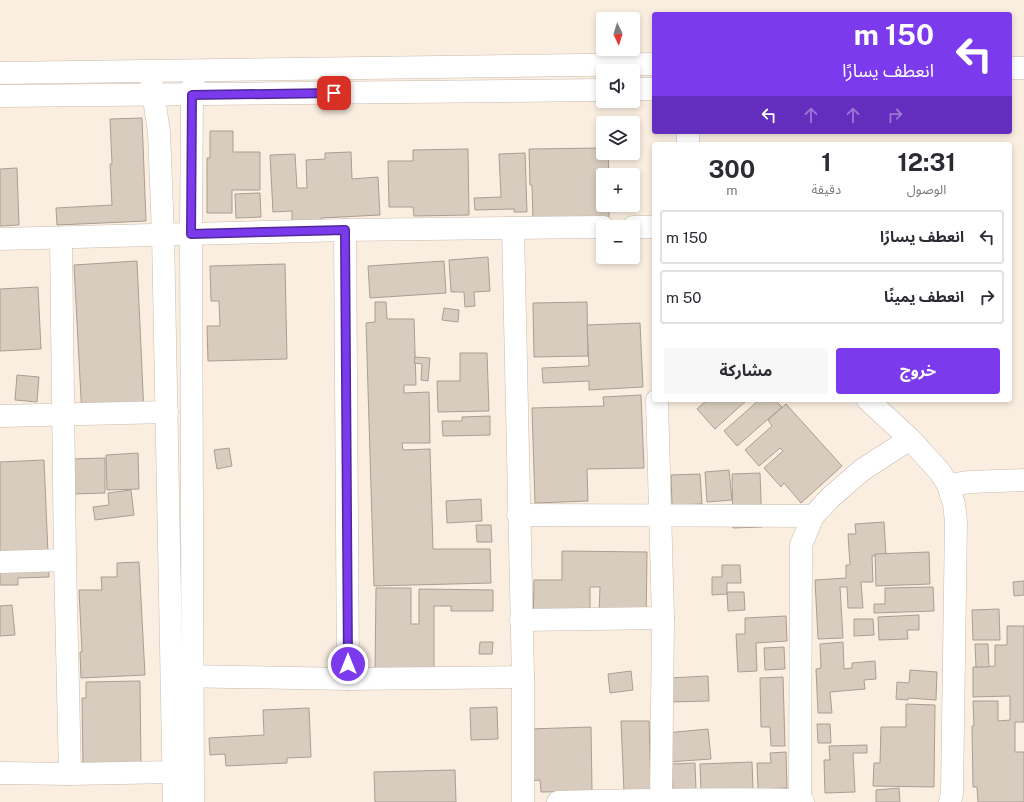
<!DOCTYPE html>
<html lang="ar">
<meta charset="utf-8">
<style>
body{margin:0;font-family:"Public Sans","Noto Sans Arabic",sans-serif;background:#f7f7f7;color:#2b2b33;direction:rtl;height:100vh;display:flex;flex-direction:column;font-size:15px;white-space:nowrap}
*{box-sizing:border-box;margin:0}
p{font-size:13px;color:#7c7c81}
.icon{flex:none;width:22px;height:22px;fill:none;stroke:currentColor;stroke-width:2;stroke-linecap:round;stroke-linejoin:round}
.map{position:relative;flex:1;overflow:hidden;direction:ltr}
.sheet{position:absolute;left:652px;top:142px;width:360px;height:260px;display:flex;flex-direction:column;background:#fff;border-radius:4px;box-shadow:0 2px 6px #0003;direction:rtl}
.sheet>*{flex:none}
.banner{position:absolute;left:652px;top:12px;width:360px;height:122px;border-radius:4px;box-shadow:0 2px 6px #0003;direction:rtl;background:#7c3aed;color:#fff;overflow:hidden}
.needle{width:26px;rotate:176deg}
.tools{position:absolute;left:596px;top:12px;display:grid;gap:8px}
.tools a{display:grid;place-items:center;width:44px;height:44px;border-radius:4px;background:#fff;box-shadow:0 2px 6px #0003;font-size:20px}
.pin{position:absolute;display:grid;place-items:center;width:34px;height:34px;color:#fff;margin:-17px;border-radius:8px;box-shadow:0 2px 6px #0006}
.me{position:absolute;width:44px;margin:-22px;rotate:0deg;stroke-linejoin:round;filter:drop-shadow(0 0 3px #0008)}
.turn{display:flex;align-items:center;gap:14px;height:84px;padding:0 12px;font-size:18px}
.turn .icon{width:52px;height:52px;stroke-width:2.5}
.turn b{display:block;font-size:28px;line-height:34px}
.lanes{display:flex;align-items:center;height:38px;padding:0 12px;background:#0003;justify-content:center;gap:20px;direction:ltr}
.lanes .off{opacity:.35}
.eta{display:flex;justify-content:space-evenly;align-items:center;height:68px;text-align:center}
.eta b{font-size:24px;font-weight:700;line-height:28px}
.button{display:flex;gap:8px;margin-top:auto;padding:8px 12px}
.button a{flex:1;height:46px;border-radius:4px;background:#7c3aed;color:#fff;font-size:16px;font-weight:700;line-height:46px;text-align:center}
.button a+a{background:#f7f7f7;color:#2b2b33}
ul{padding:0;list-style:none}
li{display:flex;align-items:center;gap:12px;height:54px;margin:0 8px 6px;padding:0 4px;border:2px solid #e1e1e2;border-radius:4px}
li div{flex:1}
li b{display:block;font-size:15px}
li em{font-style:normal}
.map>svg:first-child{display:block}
.building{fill:#d8ccbf;stroke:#a99e91}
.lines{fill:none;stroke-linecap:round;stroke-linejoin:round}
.minor-casing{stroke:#c8bcaf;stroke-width:23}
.major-casing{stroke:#c8bcaf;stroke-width:23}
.minor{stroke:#fff;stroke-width:22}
.major{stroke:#fff;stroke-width:22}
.route-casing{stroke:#51269a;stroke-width:10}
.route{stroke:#7c3aed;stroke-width:7}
</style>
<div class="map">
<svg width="1024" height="802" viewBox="0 0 1024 802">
<rect width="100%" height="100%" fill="#faeee0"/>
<!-- building -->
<g class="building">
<polygon points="142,118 146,221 57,225 56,208 112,205 110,164 112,164 110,119"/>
<polygon points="210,131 233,131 233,152 260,152 260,190 232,190 232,213 207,213 207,158 210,158"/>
<polygon points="603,148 603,153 608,153 609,175 603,175 603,205 609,205 609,220 533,221 532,185 530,185 529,149"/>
<polygon points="468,149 469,215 414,216 413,207 389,207 388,161 413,161 413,150"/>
<polygon points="351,152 352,179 378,177 380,215 321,218 322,220 292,221 292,211 273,212 270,155 295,154 297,188 307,188 306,160 325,159 325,153"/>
<polygon points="525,153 527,212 514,212 514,209 475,210 474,198 501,197 499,154"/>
<polygon points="17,168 19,225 0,226 0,169"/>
<polygon points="260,193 261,217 236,218 235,194"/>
<polygon points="488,257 490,291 474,292 475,306 465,307 464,292 451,292 449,260"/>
<polygon points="137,261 144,414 82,417 74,265"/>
<polygon points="444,261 446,293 370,298 368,266"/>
<polygon points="285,264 287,359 208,361 207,326 220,326 219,301 211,301 210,266"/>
<polygon points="38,287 41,349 0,351 0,289"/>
<polygon points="375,302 386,302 387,319 414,319 416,385 404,385 404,393 429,392 430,443 402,443 403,450 430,449 433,549 490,549 491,583 374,586 366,323 375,322"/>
<polygon points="587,302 588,356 534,357 533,303"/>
<polygon points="444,308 459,310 458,322 442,320"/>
<polygon points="640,323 643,387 589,390 589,381 543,383 542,368 589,366 587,325"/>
<polygon points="460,353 487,353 489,411 438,412 437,381 460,381"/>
<polygon points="415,357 430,358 428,381 421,380 422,364 414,363"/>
<polygon points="17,375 39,377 37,402 15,400"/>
<polygon points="641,395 644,468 587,469 588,501 535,503 532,408 604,406 603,397"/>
<polygon points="707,400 747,400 715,429 697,409"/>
<polygon points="759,400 775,400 782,407 737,446 724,431"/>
<polygon points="786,404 842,466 801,503 784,483 781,487 764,468 783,451 780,448 759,466 745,450 772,426 768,420"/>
<polygon points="490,416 490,435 443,436 442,421 462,421 462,417"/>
<polygon points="229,448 232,466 217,469 214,450"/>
<polygon points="138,453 139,489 107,490 106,455"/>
<polygon points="105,458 105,493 73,494 72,459"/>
<polygon points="44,460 49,577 18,578 18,585 0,585 0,462"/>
<polygon points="729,470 732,500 707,502 705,472"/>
<polygon points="760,473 762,527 733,528 732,474"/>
<polygon points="700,474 702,504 672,505 671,475"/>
<polygon points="131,490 134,515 95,520 93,507 109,505 108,493"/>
<polygon points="481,499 482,521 447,523 446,501"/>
<polygon points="884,522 886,555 872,556 873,582 861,582 863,608 848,608 847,587 840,587 843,638 818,639 815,580 846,578 846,565 850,565 848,534 856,534 855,524"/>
<polygon points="476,525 491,525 492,542 477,542"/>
<polygon points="562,551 647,552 646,624 599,616 600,587 590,587 590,623 533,628 534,580 562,580"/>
<polygon points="929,552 930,584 876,586 875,554"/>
<polygon points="139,562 145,675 81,678 80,652 82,652 79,590 102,590 101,577 117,577 117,563"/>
<polygon points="722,565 740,565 741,583 727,583 727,594 712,595 712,577 722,577"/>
<polygon points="1024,581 1024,595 1014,596 1013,582"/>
<polygon points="933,587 934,611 874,613 874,604 885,604 885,588"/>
<polygon points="376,588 411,588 411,624 419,624 419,589 493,590 493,611 451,611 451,606 434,606 434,673 375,673"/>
<polygon points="727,592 744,592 745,610 728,611"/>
<polygon points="12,605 15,635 0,636 0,606"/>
<polygon points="999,609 1000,640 973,640 972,610"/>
<polygon points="919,615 919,630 907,630 908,639 879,640 878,617"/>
<polygon points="786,616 787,641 756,643 757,671 738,672 736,634 745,634 745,618"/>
<polygon points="854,619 873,619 874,635 854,636"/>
<polygon points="1007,626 1024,626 1024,722 1015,722 1015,752 1024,752 1024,802 978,802 977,787 973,787 972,726 974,726 973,701 998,701 998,721 1010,720 1010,696 973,697 973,667 995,666 995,645 1007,645"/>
<polygon points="480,642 493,642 492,654 479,654"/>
<polygon points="843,642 844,669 852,668 852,663 875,661 876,679 864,680 865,689 830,692 832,713 818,713 816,669 821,668 820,644"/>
<polygon points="975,644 988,644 989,667 976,667"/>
<polygon points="784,647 785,669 765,670 764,648"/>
<polygon points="910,670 937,672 936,700 908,698 908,700 896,699 897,682 909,683"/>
<polygon points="631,671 633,690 610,693 608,674"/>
<polygon points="708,676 709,701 670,702 669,678"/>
<polygon points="783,677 785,746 771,746 770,727 761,727 760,678"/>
<polygon points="140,681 141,766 83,766 82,698 86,698 86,682"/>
<polygon points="906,704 935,705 934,787 873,786 874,763 880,763 881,727 906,727"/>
<polygon points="497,707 498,739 471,740 470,708"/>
<polygon points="309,708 311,757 287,758 287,763 226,766 225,754 210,755 209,738 264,735 263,710"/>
<polygon points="621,721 649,721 651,791 624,792"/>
<polygon points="817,724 830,724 831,743 818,743"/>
<polygon points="591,727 592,791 541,792 540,780 530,781 529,729"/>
<polygon points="708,729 711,759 669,762 666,733"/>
<polygon points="867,745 867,753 853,753 855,792 825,793 824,760 830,760 829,746"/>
<polygon points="786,752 787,788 758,789 757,763 771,763 770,753"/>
<polygon points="752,762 753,789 701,791 700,764"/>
<polygon points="695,763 696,791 673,792 672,764"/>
<polygon points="455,770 456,802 375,802 374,772"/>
<polygon points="899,788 900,802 876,802 876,790"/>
</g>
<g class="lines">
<defs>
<g id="minor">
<polyline points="150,72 159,132 163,234 174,802"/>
<polyline points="688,132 688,144"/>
<polyline points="633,227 654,227"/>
<polyline points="513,229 523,677 523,802"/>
<polyline points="345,230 348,679"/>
<polyline points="61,238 65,560 70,774"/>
<polyline points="0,239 345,230 603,227"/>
<polyline points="657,400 663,618 661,802"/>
<polyline points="868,400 910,439 940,472 948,485 954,504 956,521 952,793 950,802"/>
<polyline points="0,416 167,412"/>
<polyline points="948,485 970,482 1024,480"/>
<polyline points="518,515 813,516"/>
<polyline points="0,562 65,560"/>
<polyline points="521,620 663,618"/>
<polyline points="178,676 348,679 523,677"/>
<polyline points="0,773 70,774 173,772"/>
<polyline points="800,800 801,545 813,516 831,497 862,470 910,439"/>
<polyline points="193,802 191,234 192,95 195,71"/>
<path d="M 558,802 C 639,800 719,798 800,800 L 803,802"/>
</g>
<g id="major">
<polyline points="1010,68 1024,68"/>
<polyline points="0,73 654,64"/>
<polyline points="633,89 654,89"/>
<polyline points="0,96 603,90"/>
</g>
</defs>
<!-- minor casing -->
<use href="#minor" class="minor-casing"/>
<!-- major casing -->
<use href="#major" class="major-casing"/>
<!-- minor -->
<use href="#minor" class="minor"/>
<!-- major -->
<use href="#major" class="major"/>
</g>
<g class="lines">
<defs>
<polyline id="route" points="334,93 192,95 191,234 345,230 348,664"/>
</defs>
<!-- route casing -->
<use href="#route" class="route-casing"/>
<!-- route -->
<use href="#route" class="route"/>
</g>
</svg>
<div class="tools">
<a><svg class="needle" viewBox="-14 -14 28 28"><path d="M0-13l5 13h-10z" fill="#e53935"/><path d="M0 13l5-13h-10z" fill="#7c7c81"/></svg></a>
<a><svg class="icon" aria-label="sound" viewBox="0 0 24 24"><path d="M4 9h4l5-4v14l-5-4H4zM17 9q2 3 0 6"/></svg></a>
<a><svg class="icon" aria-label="layers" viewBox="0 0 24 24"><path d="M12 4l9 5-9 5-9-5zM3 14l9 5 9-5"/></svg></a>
<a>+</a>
<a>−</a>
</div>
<div class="pin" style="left:334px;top:93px;background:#d93025"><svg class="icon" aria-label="arrive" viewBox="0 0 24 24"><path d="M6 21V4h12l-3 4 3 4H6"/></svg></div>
<svg class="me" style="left:348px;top:664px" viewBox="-20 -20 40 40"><circle r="17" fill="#7c3aed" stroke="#fff" stroke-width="3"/><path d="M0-11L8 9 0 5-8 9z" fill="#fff"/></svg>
<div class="banner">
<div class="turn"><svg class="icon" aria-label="left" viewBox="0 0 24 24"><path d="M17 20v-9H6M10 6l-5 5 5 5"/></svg><div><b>150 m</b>انعطف يسارًا</div></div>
<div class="lanes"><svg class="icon" aria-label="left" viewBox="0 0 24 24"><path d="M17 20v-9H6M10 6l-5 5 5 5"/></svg><svg class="icon off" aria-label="ahead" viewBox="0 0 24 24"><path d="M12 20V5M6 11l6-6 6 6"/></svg><svg class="icon off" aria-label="ahead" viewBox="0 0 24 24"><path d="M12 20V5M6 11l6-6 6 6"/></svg><svg class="icon off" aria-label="right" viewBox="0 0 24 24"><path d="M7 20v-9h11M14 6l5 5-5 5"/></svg></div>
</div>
<section class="sheet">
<div class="eta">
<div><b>12:31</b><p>الوصول</p></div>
<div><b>1</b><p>دقيقة</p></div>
<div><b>300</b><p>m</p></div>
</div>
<ul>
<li><svg class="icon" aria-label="left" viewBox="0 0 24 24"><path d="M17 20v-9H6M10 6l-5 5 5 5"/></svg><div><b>انعطف يسارًا</b></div><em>150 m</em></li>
<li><svg class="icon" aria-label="right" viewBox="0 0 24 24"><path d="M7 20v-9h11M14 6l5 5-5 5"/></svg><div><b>انعطف يمينًا</b></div><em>50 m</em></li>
</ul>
<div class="button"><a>خروج</a><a>مشاركة</a></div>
</section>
</div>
